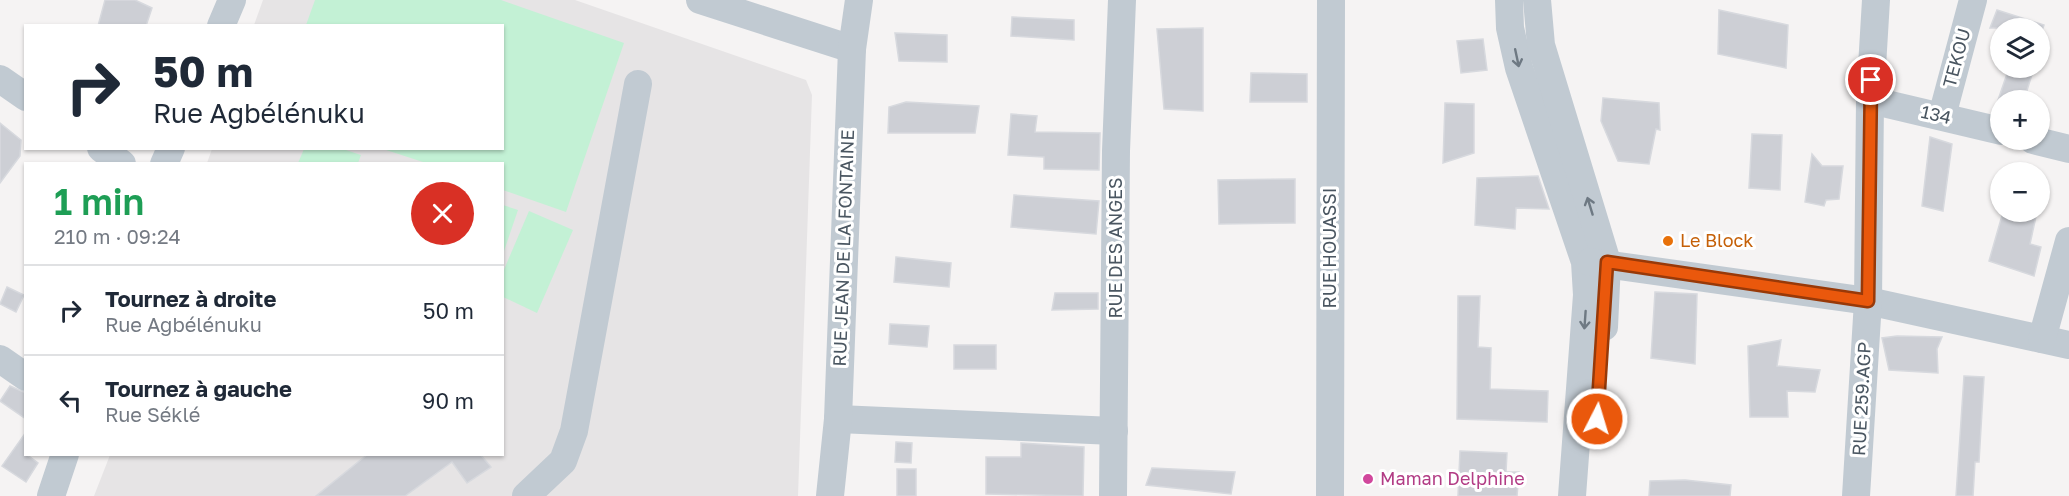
<!DOCTYPE html>
<html lang="fr">
<meta charset="utf-8">
<style>
body{margin:0;font-family:"Golos Text",sans-serif;background:#f6f6f7;color:#1f2937;height:100vh;display:flex;flex-direction:column;font-size:22px;white-space:nowrap}
*{box-sizing:border-box;margin:0}
p{font-size:20px;color:#747a83}
.icon{flex:none;width:33px;height:33px;fill:none;stroke:currentColor;stroke-width:2;stroke-linecap:round;stroke-linejoin:round}
.map{position:relative;flex:1;overflow:hidden}
.drawer{position:absolute;left:24px;top:162px;width:480px;height:294px;display:flex;flex-direction:column;background:#fff;border-radius:0px;box-shadow:0 2px 4px #0004}
.drawer>*{flex:none}
.hud{position:absolute;left:24px;top:24px;width:480px;height:126px;border-radius:0px;box-shadow:0 2px 4px #0004;background:#fff;color:#1f2937;overflow:hidden}
.buttons{position:absolute;left:1990px;top:18px;display:grid;gap:12px}
.buttons a{display:grid;place-items:center;width:60px;height:60px;border-radius:50%;background:#fff;box-shadow:0 2px 4px #0004;font-size:30px}
.pin{position:absolute;display:grid;place-items:center;width:51px;height:51px;color:#fff;margin:-26px;border:3px solid #fff;border-radius:50%;box-shadow:0 2px 6px #0007}
.me{position:absolute;width:66px;margin:-33px;rotate:5deg;stroke-linejoin:round;filter:drop-shadow(0 0 4px #0008)}
.turn{display:flex;align-items:center;gap:21px;height:126px;padding:0 30px;font-size:27px}
.turn .icon{width:78px;height:78px;stroke-width:2.5}
.turn b{display:block;font-size:42px;line-height:51px}
.round{display:grid;place-items:center;flex:none;width:63px;height:63px;border-radius:32px;background:#f6f6f7}
.summary{display:flex;align-items:center;justify-content:space-between;height:102px;padding:0 30px}
h1{font-size:36px;font-weight:600;line-height:45px;color:#1e9e55}
ul{padding:0;list-style:none}
li{display:flex;align-items:center;gap:18px;height:90px;padding:0 30px;border-top:2px solid #e0e1e3}
li div{flex:1}
li b{display:block;font-size:22px}
li em{font-style:normal}
.map>svg:first-child{display:block}
.education{fill:#e6e4e5}
.green{fill:#c3f1d5}
.building{fill:#cdcfd5;stroke:#d7d9de;stroke-width:1.5}
.lines{fill:none;stroke-linecap:round;stroke-linejoin:round}
.minor{stroke:#c1cad2;stroke-width:28}
.oneway{stroke:#6e7983}
.route-casing{stroke:#983908;stroke-width:15}
.route{stroke:#ea580c;stroke-width:10}
.food-dot{fill:#e8710a;stroke:#fff;stroke-width:2}
.hotel-dot{fill:#d1479c;stroke:#fff;stroke-width:2}
.labels{text-anchor:middle;stroke-width:6;stroke-linejoin:round;paint-order:stroke}
.street-label{font-size:18px;fill:#4a5661;stroke:#fff}
.food-label{font-size:18px;fill:#c56008;stroke:#fff;text-anchor:start}
.hotel-label{font-size:18px;fill:#b23c85;stroke:#fff;text-anchor:start}
</style>
<div class="map">
<svg width="2069" height="496" viewBox="0 0 2069 496">
<rect width="100%" height="100%" fill="#f5f3f3"/>
<!-- education -->
<polygon class="education" points="263,0 575,0 806,80 812,95 798,496 94,496 110,455 502,454 502,164 207,163 212,149 502,148 502,26 254,25"/>
<!-- green -->
<g class="green">
<polygon points="315,0 501,0 624,43 566,212 503,190 502,164 426,163 383,149 502,148 502,26 306,25"/>
<polygon points="304,149 343,149 361,155 358,163 298,163"/>
<polygon points="503,205 518,210 503,254 502,205"/>
<polygon points="529,211 573,230 537,313 503,297 503,272"/>
</g>
<!-- building -->
<g class="building">
<polygon points="105,0 135,0 152,8 146,26 98,26"/>
<polygon points="1719,10 1788,25 1786,68 1718,54"/>
<polygon points="1997,10 2044,25 2043,28 1990,28"/>
<polygon points="1012,17 1074,20 1074,40 1011,36"/>
<polygon points="1203,28 1203,111 1164,109 1157,29"/>
<polygon points="895,33 947,35 947,62 899,61"/>
<polygon points="1483,39 1487,70 1461,73 1457,41"/>
<polygon points="2009,68 2034,68 2024,100 1998,100"/>
<polygon points="1251,73 1307,74 1307,102 1250,102"/>
<polygon points="1603,98 1659,103 1660,130 1656,129 1649,164 1618,161 1601,121"/>
<polygon points="906,102 979,106 975,133 888,133 889,107"/>
<polygon points="1445,103 1474,104 1474,153 1443,163"/>
<polygon points="1011,114 1037,116 1035,132 1100,133 1099,170 1044,169 1044,157 1008,155"/>
<polygon points="0,123 21,140 20,156 0,183"/>
<polygon points="1752,134 1782,135 1780,190 1749,188"/>
<polygon points="1930,137 1952,144 1943,211 1922,206"/>
<polygon points="1812,154 1822,166 1843,166 1839,199 1826,200 1824,206 1805,202"/>
<polygon points="1538,176 1549,209 1516,208 1515,229 1475,225 1477,178"/>
<polygon points="1295,179 1295,223 1219,224 1218,180"/>
<polygon points="1014,195 1099,201 1096,234 1011,227"/>
<polygon points="2003,212 2037,212 2030,244 2041,247 2034,276 1989,261"/>
<polygon points="896,257 951,263 949,287 894,282"/>
<polygon points="7,287 24,295 16,312 0,304"/>
<polygon points="1655,292 1697,294 1695,364 1651,358"/>
<polygon points="1055,293 1098,293 1098,309 1052,310"/>
<polygon points="1458,296 1480,296 1478,347 1491,348 1490,389 1548,391 1547,422 1457,419"/>
<polygon points="890,324 929,326 927,347 889,344"/>
<polygon points="1897,336 1942,337 1937,349 1938,373 1889,370 1882,338"/>
<polygon points="1781,340 1777,366 1820,370 1815,392 1787,391 1788,417 1750,417 1748,346"/>
<rect x="954" y="345" width="42" height="24"/>
<polygon points="1964,376 1984,377 1979,462 1975,462 1973,496 1956,496"/>
<polygon points="10,386 26,393 26,419 0,401"/>
<polygon points="26,432 26,454 38,463 26,482 2,466"/>
<polygon points="896,442 912,443 911,463 895,462"/>
<polygon points="1021,443 1084,447 1083,496 986,494 986,457 1021,457"/>
<polygon points="1460,451 1507,453 1506,472 1519,472 1517,496 1458,496"/>
<polygon points="368,454 480,454 491,467 467,483 452,462 405,496 316,496"/>
<polygon points="1152,468 1235,472 1231,494 1146,485"/>
<rect x="897" y="469" width="19" height="27"/>
<polygon points="1685,480 1731,485 1730,496 1649,496 1650,481"/>
</g>
<g class="lines">
<!-- minor -->
<g class="minor">
<polyline points="700,0 852,49"/>
<polyline points="1509,0 1510,28 1519,68 1585,262 1587,295 1572,496"/>
<polyline points="1537,0 1541,45 1607,262 1604,327"/>
<polyline points="221,26 232,0"/>
<polyline points="0,79 26,97"/>
<polyline points="1870,100 2001,131"/>
<polyline points="1942,116 1973,0"/>
<polyline points="2033,140 2069,149"/>
<polyline points="101,148 122,164"/>
<polyline points="164,164 171,148"/>
<polyline points="1590,262 1868,301 2069,345"/>
<polyline points="2042,339 2069,241"/>
<polyline points="0,359 26,377"/>
<polyline points="838,419 1114,431"/>
<polyline points="51,496 65,454"/>
<polyline points="526,496 563,461 574,431 638,84"/>
<polyline points="830,496 838,419 852,49 859,0"/>
<polyline points="1113,496 1116,151 1122,0"/>
<polyline points="1330,496 1331,0"/>
<polyline points="1856,496 1868,301 1870,100 1876,0"/>
</g>
</g>
<!-- one-way arrows -->
<defs><path id="oneway-shaft" d="M-6 0H5M1.5-3L5.5 0L1.5 3" fill="none" stroke-width="1.6" stroke-linecap="round" stroke-linejoin="round" transform="scale(1.5)"/></defs>
<g class="oneway">
<use href="#oneway-shaft" transform="translate(1517 58) rotate(78)"/>
<use href="#oneway-shaft" transform="translate(1590 206) rotate(-107)"/>
<use href="#oneway-shaft" transform="translate(1585 320) rotate(94)"/>
</g>
<g class="lines">
<defs>
<polyline id="route" points="1597,419 1607,262 1868,301 1871,80"/>
</defs>
<!-- route casing -->
<use href="#route" class="route-casing"/>
<!-- route -->
<use href="#route" class="route"/>
</g>
<!-- markers -->
<circle class="food-dot" cx="1668" cy="241" r="6"/>
<circle class="hotel-dot" cx="1368" cy="479" r="6"/>
<g class="labels">
<!-- street labels -->
<g class="street-label">
<text transform="translate(1957 58) rotate(-75)" y="6">TEKOU</text>
<text transform="translate(1936 115) rotate(13)" y="6">134</text>
<text transform="translate(844 248) rotate(-88)" y="6">RUE JEAN DE LA FONTAINE</text>
<text transform="translate(1116 248) rotate(-90)" y="6">RUE DES ANGES</text>
<text transform="translate(1330 248) rotate(-90)" y="6">RUE HOUASSI</text>
<text transform="translate(1862 399) rotate(-87)" y="6">RUE 259.AGP</text>
</g>
<!-- food labels -->
<g class="food-label">
<text x="1680" y="247">Le Block</text>
</g>
<!-- hotel labels -->
<g class="hotel-label">
<text x="1380" y="485">Maman Delphine</text>
</g>
</g>
</svg>
<div class="buttons">
<a><svg class="icon" aria-label="layers" viewBox="0 0 24 24"><path d="M12 4l9 5-9 5-9-5zM3 14l9 5 9-5"/></svg></a>
<a>+</a>
<a>−</a>
</div>
<div class="pin" style="left:1871px;top:80px;background:#d93025"><svg class="icon" aria-label="arrive" viewBox="0 0 24 24"><path d="M6 21V4h12l-3 4 3 4H6"/></svg></div>
<svg class="me" style="left:1597px;top:419px" viewBox="-20 -20 40 40"><circle r="17" fill="#ea580c" stroke="#fff" stroke-width="3"/><path d="M0-11L8 9 0 5-8 9z" fill="#fff"/></svg>
<div class="hud">
<div class="turn"><svg class="icon" aria-label="right" viewBox="0 0 24 24"><path d="M7 20v-9h11M14 6l5 5-5 5"/></svg><div><b>50 m</b>Rue Agbélénuku</div></div>
</div>
<section class="drawer">
<div class="summary"><div><h1>1 min</h1><p>210 m · 09:24</p></div><a class="round" style="background:#d93025;color:#fff"><svg class="icon" aria-label="close" viewBox="0 0 24 24"><path d="M6 6l12 12M18 6L6 18"/></svg></a></div>
<ul>
<li><svg class="icon" aria-label="right" viewBox="0 0 24 24"><path d="M7 20v-9h11M14 6l5 5-5 5"/></svg><div><b>Tournez à droite</b><p>Rue Agbélénuku</p></div><em>50 m</em></li>
<li><svg class="icon" aria-label="left" viewBox="0 0 24 24"><path d="M17 20v-9H6M10 6l-5 5 5 5"/></svg><div><b>Tournez à gauche</b><p>Rue Séklé</p></div><em>90 m</em></li>
</ul>
</section>
</div>
